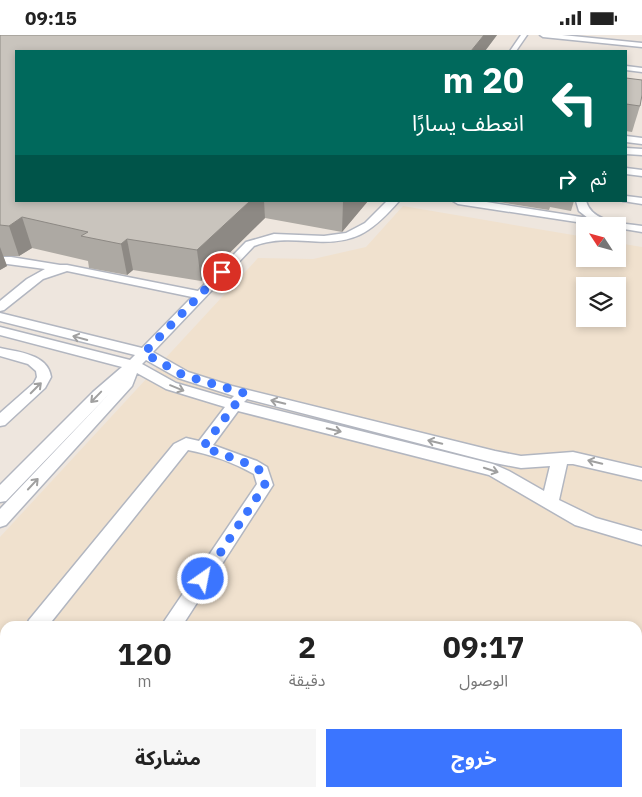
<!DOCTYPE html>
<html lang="ar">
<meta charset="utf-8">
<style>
body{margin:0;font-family:"IBM Plex Sans","Noto Sans Arabic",sans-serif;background:#f6f6f6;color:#222;direction:rtl;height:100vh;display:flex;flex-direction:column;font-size:19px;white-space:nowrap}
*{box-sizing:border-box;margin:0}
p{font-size:16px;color:#767676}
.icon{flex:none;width:28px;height:28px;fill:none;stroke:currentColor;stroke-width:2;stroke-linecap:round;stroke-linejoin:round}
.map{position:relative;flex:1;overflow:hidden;direction:ltr}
.sheet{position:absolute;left:0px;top:586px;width:642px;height:176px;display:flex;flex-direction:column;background:#fff;border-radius:15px 15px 0 0;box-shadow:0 2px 8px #0003;direction:rtl}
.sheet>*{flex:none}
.guide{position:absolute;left:15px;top:15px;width:612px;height:152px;border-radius:0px;box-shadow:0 2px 8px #0003;direction:rtl;background:#00695c;color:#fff;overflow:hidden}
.needle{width:32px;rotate:306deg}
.fabs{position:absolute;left:576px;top:182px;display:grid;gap:10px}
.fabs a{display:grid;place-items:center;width:50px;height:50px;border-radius:0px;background:#fff;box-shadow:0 2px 8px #0003;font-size:25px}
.pin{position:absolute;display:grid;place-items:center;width:42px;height:42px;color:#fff;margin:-21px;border:2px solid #fff;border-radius:50%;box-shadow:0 1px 5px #0007}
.me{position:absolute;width:55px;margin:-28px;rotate:33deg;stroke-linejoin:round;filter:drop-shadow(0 0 4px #0008)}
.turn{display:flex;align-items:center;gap:18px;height:105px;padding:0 20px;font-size:22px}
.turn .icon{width:65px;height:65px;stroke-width:2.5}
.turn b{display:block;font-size:35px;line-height:42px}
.then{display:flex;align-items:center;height:48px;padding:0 20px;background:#0003;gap:10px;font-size:19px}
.eta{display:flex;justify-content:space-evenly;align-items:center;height:85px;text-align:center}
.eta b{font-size:30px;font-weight:700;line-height:35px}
.primary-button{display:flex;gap:10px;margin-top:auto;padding:10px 20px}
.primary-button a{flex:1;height:58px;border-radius:0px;background:#3b75ff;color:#fff;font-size:20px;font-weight:700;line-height:58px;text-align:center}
.primary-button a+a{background:#f6f6f6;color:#222}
.status{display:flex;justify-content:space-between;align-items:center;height:35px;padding:0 25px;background:#fff;direction:ltr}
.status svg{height:14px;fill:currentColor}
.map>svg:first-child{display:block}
.education{fill:#f0e1ce;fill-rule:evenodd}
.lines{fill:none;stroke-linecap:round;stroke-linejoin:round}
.lane-casing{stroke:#b2b6c0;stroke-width:3}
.secondary-casing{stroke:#b2b6c0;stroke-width:2}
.lane{fill:#fff;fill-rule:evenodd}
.secondary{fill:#fff;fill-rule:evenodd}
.wall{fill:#ada9a3}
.shaded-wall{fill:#8d8984}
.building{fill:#c9c4bd;stroke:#8d8984}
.oneway{stroke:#a0a0a0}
.route{stroke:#3b75ff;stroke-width:9;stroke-dasharray:0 16.2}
</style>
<div class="status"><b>09:15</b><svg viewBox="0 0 49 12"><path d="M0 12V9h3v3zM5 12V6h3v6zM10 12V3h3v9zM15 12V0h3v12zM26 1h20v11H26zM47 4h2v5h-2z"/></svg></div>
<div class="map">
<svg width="642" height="762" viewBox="0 0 642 762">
<rect width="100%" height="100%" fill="#eee6de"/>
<!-- education -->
<path class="education" d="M 403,171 L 585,202 L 585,224 L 618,224 L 618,208 L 642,212 L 642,719 L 638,719 L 638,591 L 5,591 L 5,700 L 0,699 L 0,502 L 258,223 L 313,224 L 366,212 ZM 585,251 L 618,251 L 618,284 L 585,284 Z"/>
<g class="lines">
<defs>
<g id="lane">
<polygon points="521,0 527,0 516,16 510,16"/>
<polygon points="540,0 562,0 642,8 642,12 543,2"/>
<polygon points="626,31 642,33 642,37 626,35"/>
<polygon points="626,101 642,103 642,109 626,107"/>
<polygon points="626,113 642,114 642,120 626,119"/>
<polygon points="626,133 642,135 642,141 626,139"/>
<polygon points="626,161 642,163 642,169 623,166 626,166"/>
<path d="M 387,166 L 399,166 C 370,199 353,210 308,206 C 289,205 272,204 254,211 L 153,317 L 188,337 L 232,351 L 495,416 L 521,421 L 573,417 L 642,433 L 642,445 L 573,429 L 567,429 L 559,465 L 596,483 L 642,496 L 642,510 L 575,490 L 489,440 L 238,376 L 213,410 L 257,426 L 267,432 L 273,450 L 182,591 L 161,591 L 257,449 L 254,439 C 235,428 210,419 188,415 L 48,591 L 26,591 L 29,585 L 174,409 L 186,403 L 199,406 L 225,372 L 166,354 L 137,338 L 132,351 L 6,490 L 0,492 L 0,474 L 110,358 L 6,466 L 0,467 L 0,450 L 93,357 L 122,332 L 0,300 L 0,292 L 130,325 L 135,320 L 0,286 L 0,278 L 142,313 L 192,262 L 67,236 L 43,244 L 4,275 L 0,276 L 0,266 L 27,244 L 45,234 L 0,228 L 0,222 L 11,222 L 60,230 L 67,230 L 198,256 L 246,207 L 274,199 L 324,201 L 346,198 L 365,188 ZM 146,325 L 178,343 L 234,361 L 231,364 L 176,348 L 142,329 ZM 247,364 L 495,428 L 521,433 L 550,431 L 544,456 L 509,436 L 493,429 L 244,367 Z"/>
<path d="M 453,166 L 480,166 L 588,183 L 579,176 L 576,166 L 586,166 C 592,188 623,188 642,191 L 642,197 L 618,193 L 618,191 L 603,191 L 458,169 Z"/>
<path d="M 0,313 C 18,317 48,319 51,342 L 45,353 L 5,390 L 0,391 L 0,378 L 34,348 L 37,342 L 36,336 L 28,329 L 0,321 Z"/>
</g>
<g id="secondary">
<polygon points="0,694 5,695 5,758 79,758 81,762 0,762"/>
<polygon points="638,720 642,720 642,762 627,758 638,758"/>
<polygon points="549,758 620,758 622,762 547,762"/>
</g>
</defs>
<!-- lane casing -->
<use href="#lane" class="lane-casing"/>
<!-- secondary casing -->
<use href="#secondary" class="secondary-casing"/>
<!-- lane -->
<use href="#lane" class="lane"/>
<!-- secondary -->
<use href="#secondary" class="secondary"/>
</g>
<!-- wall -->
<g class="wall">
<polygon points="0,0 497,0 485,16 16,16 16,166 368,166 342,197 265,183 201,246 133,235 127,240 89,233 88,226 32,213 19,221 3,221 7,231 0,235"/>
<polygon points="626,43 640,71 632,97 626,96"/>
<polygon points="493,166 574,166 571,176 550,172 549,175"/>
</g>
<!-- shaded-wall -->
<g class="shaded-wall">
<polygon points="484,0 497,0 485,16 471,16"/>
<polygon points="250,166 264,166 265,183 201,246 197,215"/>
<polygon points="344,166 368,166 342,197 343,167"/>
<polygon points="22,182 32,213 19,221 9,191"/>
<polygon points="127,204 133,235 127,240 121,209"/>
<polygon points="0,212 7,231 0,235"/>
</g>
<!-- building -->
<g class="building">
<polygon points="0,0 484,0 471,16 16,16 16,166 250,166 197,215 127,204 121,209 81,201 88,197 22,182 9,191 0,190"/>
<polygon points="626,43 642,45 642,60 640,71 626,69"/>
</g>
<!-- one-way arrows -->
<defs><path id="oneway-shaft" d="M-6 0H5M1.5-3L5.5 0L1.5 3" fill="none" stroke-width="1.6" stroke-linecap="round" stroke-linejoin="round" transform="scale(1.25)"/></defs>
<g class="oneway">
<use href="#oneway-shaft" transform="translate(80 303) rotate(-165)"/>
<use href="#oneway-shaft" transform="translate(36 353) rotate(-45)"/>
<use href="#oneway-shaft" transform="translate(177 353) rotate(22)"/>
<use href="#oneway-shaft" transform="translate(96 362) rotate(134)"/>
<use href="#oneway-shaft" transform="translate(278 367) rotate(-166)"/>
<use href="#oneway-shaft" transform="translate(334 395) rotate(14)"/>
<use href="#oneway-shaft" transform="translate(435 407) rotate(-166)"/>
<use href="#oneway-shaft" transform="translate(595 427) rotate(-166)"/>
<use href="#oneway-shaft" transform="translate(491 435) rotate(18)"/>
<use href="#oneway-shaft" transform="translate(33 449) rotate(-47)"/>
</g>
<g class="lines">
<!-- route -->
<polyline class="route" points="203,544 265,450 261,436 251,430 203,412 244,358 183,340 144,318 222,237"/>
</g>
</svg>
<div class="fabs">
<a><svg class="needle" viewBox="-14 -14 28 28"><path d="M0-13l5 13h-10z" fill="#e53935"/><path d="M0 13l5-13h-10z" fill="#767676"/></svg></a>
<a><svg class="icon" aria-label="layers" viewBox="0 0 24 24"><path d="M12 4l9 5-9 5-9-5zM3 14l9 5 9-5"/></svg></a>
</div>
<div class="pin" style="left:222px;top:237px;background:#d93025"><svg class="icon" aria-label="arrive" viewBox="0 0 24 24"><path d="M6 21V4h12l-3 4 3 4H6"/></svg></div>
<svg class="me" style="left:203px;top:544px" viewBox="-20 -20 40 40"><circle r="17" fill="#3b75ff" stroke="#fff" stroke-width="3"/><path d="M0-11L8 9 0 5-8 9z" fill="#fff"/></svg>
<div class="guide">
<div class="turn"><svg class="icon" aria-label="left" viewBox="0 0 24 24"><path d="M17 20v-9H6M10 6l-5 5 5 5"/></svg><div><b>20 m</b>انعطف يسارًا</div></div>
<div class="then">ثم<svg class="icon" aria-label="right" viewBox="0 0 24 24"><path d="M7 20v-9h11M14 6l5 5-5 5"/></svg></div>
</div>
<section class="sheet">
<div class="eta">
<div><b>09:17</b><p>الوصول</p></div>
<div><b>2</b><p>دقيقة</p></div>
<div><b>120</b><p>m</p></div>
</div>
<div class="primary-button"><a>خروج</a><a>مشاركة</a></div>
</section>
</div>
